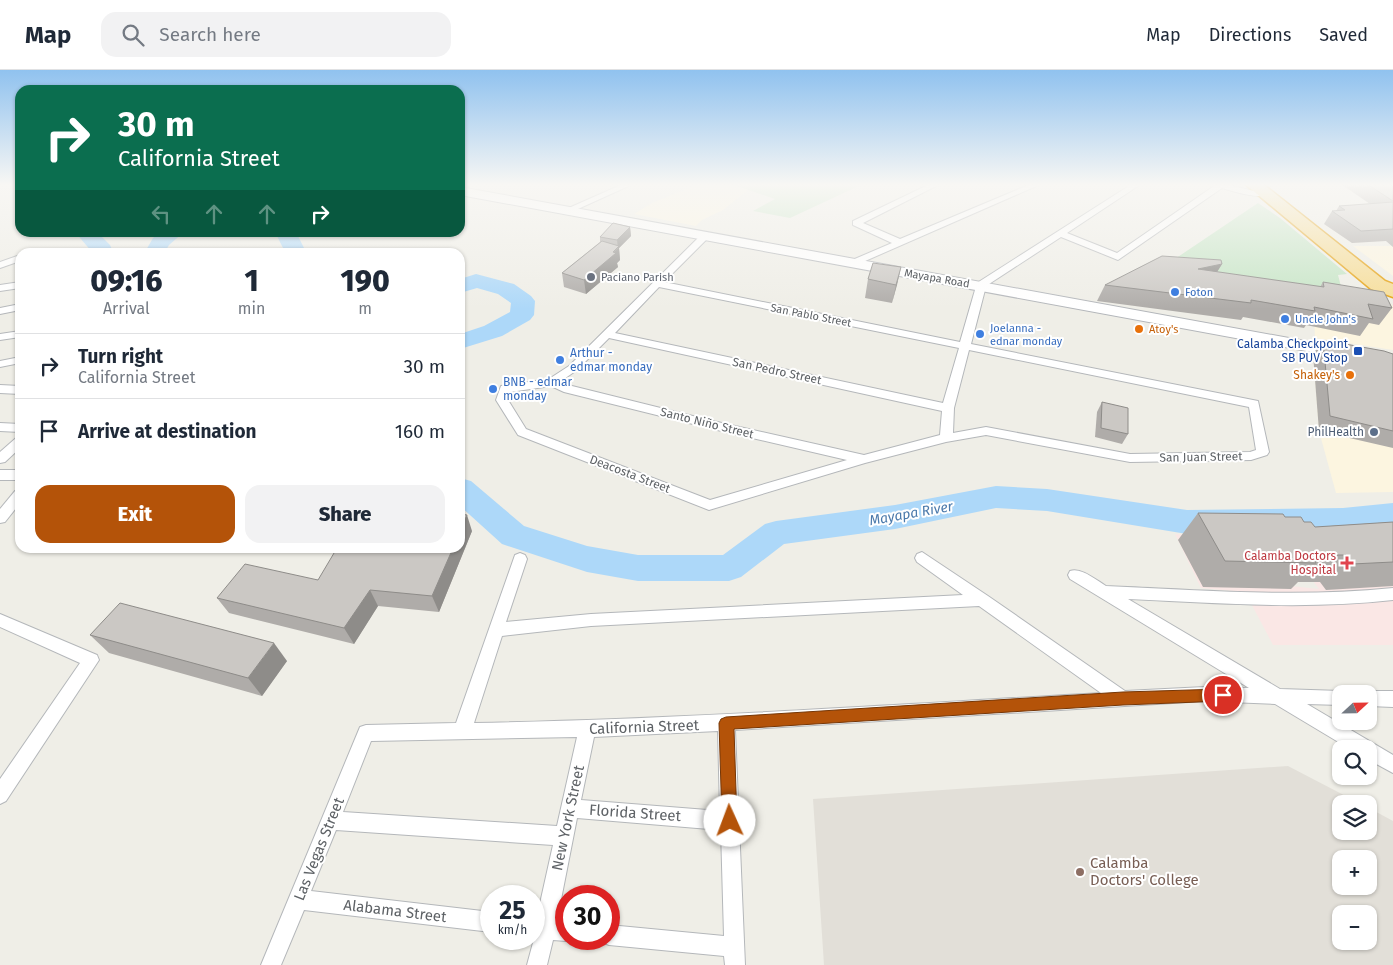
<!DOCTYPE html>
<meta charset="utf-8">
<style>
body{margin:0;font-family:"Fira Sans",sans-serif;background:#f2f2f3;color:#1f2937;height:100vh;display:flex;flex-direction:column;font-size:19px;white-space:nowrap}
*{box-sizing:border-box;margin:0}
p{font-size:16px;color:#747a83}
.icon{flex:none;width:28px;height:28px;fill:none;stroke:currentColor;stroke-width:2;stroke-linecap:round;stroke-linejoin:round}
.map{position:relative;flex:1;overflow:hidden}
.side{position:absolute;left:15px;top:178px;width:450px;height:305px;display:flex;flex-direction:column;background:#fff;border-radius:15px;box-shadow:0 1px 4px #0004}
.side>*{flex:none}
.guide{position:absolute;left:15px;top:15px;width:450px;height:152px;border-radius:15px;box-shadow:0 1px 4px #0004;background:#0b6e4f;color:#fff;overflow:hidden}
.needle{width:32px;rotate:68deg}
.buttons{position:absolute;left:1332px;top:615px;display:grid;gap:10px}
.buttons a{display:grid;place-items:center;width:45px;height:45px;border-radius:10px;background:#fff;box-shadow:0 1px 4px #0004;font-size:25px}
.speed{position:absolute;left:480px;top:815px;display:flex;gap:10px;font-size:25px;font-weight:700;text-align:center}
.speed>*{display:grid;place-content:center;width:65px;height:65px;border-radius:50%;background:#fff;box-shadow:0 1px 4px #0004;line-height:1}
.speed small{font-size:12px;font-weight:400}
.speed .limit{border:8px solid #d22;background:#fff;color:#111}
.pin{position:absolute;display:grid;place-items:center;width:42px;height:42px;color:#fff;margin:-21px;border:2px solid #fff;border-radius:50%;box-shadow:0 1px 5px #0007}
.me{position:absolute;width:55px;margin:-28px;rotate:358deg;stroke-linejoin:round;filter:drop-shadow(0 0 4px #0008)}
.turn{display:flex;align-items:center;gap:18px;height:105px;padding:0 20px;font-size:22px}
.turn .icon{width:65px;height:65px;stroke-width:2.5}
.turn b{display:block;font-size:35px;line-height:42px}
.lanes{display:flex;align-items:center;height:48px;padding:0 20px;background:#0003;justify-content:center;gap:25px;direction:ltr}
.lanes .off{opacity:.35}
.eta{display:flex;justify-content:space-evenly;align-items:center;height:85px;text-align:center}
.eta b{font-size:30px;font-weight:800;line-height:35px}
.primary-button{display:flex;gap:10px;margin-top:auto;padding:10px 20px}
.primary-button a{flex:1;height:58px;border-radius:15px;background:#b45309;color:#fff;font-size:20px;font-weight:800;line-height:58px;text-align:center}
.primary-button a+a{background:#f2f2f3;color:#1f2937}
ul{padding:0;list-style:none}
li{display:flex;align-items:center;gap:15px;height:65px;padding:0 20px;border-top:1px solid #e0e1e3}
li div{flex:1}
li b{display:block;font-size:19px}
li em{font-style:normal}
header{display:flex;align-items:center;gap:30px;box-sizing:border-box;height:70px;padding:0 25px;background:#fff;border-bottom:1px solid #e0e1e3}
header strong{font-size:24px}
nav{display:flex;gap:28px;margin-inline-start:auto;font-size:18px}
.search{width:350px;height:45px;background:#f2f2f3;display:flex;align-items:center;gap:12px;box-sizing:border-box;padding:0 18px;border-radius:15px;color:#747a83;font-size:19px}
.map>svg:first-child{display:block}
.commercial{fill:#fcf5e0}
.education{fill:#e2dfd8;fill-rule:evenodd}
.medical{fill:#fae7e5}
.green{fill:#c6e5c6}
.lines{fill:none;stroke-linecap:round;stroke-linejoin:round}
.river{fill:#add8f9;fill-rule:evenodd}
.street-casing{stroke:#b4b7ba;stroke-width:2}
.secondary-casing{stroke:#b3b6ba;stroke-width:2}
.highway-casing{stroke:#e6a210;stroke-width:3}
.street{fill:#fff;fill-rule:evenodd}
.secondary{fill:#fff;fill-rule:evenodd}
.highway{fill:#f6dd98;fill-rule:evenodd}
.wall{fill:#afaca9}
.shaded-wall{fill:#8e8c89}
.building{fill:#cbc8c4;stroke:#8e8c89}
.route{fill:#b45309;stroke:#753606}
.worship-dot{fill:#6b7280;stroke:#fff;stroke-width:2}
.shop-dot{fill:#3f7fe0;stroke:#fff;stroke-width:2}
.food-dot{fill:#e8710a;stroke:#fff;stroke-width:2}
.transit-dot{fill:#1a4fb4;stroke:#fff;stroke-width:2}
.service-dot{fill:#5c6f8a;stroke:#fff;stroke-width:2}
.health-dot{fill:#e0444e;stroke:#fff;stroke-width:2}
.education-dot{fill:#8d6e63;stroke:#fff;stroke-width:2}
.labels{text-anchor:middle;stroke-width:4;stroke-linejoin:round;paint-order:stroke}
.far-worship-label{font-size:11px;fill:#5b616d;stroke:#fff;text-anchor:start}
.far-street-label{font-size:11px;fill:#5e6266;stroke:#fff}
.far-shop-label{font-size:11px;fill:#366cbe;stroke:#fff;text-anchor:start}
.far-food-label{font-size:11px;fill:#c56008;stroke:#fff;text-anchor:start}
.transit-label{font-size:12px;fill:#164399;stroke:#fff;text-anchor:end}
.shop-label{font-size:12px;fill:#366cbe;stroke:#fff;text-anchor:start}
.street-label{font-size:12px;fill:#5e6266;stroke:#fff}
.food-label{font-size:12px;fill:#c56008;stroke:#fff;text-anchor:end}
.service-label{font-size:12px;fill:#4e5e75;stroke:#fff;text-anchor:end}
.health-label{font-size:12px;fill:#be3a42;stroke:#fff;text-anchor:end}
.water-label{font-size:14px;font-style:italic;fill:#4a79ab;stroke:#fff}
.near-street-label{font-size:15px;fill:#5e6266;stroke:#fff}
.near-education-label{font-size:15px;fill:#785e54;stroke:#fff;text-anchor:start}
</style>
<header>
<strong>Map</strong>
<div class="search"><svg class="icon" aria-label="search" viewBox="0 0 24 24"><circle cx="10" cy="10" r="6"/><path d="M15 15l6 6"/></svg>Search here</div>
<nav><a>Map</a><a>Directions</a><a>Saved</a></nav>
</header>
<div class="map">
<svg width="1393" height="895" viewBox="0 0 1393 895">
<rect width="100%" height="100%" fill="#efeee7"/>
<!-- commercial -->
<g class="commercial">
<polygon points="699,114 731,114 748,120 723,140 702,150 696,156 634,144 652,133"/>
<polygon points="1353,176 1393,176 1393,206"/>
<polygon points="1313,223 1389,232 1393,236 1393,280 1315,268"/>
<polygon points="1313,283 1393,299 1393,422 1336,423 1319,361"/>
</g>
<!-- education -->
<path class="education" d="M 1288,696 L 1361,734 L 1341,734 L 1341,761 L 1369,761 L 1369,738 L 1393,751 L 1393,895 L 824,895 L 813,729 ZM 1341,789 L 1369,789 L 1369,816 L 1341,816 ZM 1341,844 L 1369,844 L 1369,871 L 1341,871 Z"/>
<!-- medical -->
<polygon class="medical" points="1393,453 1393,575 1273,575 1245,522 1201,518 1175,464 1260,469 1291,516 1319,519 1278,464"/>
<!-- green -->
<g class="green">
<polygon points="731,114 863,114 790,148 753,141 775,129"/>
<polygon points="1258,133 1280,148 1347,204 1338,205 1344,228 1154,203"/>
</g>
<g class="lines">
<!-- river -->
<g class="river">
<polygon points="75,162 97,162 110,175 113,182 92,182"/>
<polygon points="160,162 184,162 169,175 165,182 145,182 153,168"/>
<polygon points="275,162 296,162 306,182 285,182"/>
<polygon points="476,204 514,214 531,226 535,231 534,245 530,250 502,266 460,279 460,264 484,256 510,242 511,233 498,224 477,218 460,223 460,209"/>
<polygon points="460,408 471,411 524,456 587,476 638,485 723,485 765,454 776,451 895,435 996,416 1047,419 1187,440 1343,438 1393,433 1393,457 1343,462 1187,464 1047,441 996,438 895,459 784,474 741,507 729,511 638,511 587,502 502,474 460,436"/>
</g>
<defs>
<g id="street">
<polygon points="623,114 633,114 569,143 563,143 562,141"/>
<polygon points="930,114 940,114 863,153 900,169 1031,114 1041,114 856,195 850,195 850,191 892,173 853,155 853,151"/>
<path d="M 1132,114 L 1141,114 L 1067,163 L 1117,183 L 1214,116 L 1212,114 L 1224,114 L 1267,124 C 1259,130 1232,121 1222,118 L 1118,190 L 1061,167 L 986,216 L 971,274 L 1258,331 L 1269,382 L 1267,385 L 1251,390 L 1130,392 L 986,365 L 946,372 L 865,393 L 709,440 L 518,365 L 496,330 L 501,316 L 549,309 L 569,296 L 702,164 L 705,163 L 710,166 L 664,212 L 960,272 L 977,213 ZM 659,217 L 959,278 L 943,333 L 615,263 ZM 609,268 L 942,341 L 940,365 L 864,385 L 713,351 L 572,316 L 561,311 L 577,300 ZM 969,280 L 1249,337 L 1256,380 L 1250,382 L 1130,384 L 986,357 L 953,363 L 954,338 ZM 551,316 L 564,322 L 713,359 L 847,390 L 710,430 L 526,359 L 508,330 L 510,322 Z"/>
<polygon points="20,185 20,191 0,198 0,192"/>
<polygon points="20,212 20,218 0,221 0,215"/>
<polygon points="20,234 20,240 0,244 0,238"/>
<polygon points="20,261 20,267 0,270 0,264"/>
<polygon points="20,287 20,293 0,297 0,291"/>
<polygon points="0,315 20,316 20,324 0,323"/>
<polygon points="0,353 20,354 20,362 0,361"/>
<polygon points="20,367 20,378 5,392 0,393 0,382 16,368"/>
<rect x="0" y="400" width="20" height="10"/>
<polygon points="20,419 20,433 5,452 0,453 0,439 15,421"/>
<path d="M 922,482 L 988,526 L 1125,621 L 1205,617 L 1249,618 L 1070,509 L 1068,505 L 1070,501 C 1081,497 1096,510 1106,516 C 1202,520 1297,528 1393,518 L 1393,530 C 1304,540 1217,533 1128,529 L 1280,619 L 1341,621 L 1347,623 L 1341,624 L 1341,635 L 1307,634 L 1393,685 L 1393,703 L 1369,690 L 1369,679 L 1350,679 L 1275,634 L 1205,631 L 735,660 L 745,895 L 725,895 L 724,886 L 609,875 L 602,872 L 600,869 L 609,869 L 609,855 L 724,866 L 721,760 L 577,748 L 557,850 L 566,851 L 566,869 L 572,869 L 566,871 L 553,870 L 547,895 L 527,895 L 534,869 L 534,847 L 537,847 L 553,775 L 336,760 L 311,821 L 491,842 L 491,862 L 304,840 L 281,895 L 261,895 L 360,657 L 366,655 L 456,653 L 515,485 L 520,483 L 525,485 L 527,489 L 506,552 L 591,544 L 963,525 L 917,492 L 915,488 L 917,484 ZM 979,536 L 1101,623 C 892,635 683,649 474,653 L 502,566 L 591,556 ZM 718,661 L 720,741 L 581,730 L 594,667 ZM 577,667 L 557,756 L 343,742 L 371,671 Z"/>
<polygon points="0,544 97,585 99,590 6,731 0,734 0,709 80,593 0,557"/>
<polygon points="1369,621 1393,621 1393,637 1369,636 1369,624 1363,624"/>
</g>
<polygon id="secondary" points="460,117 1393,287 1393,297 460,125"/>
<polygon id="highway" points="1245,114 1263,114 1385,211 1393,214 1393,227 1371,219"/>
</defs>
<!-- street casing -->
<use href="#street" class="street-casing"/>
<!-- secondary casing -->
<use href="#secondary" class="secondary-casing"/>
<!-- highway casing -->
<use href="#highway" class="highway-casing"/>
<!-- street -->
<use href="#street" class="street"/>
<!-- secondary -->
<use href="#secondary" class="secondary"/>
<!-- highway -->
<use href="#highway" class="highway"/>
</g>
<!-- wall -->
<g class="wall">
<polygon points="1341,114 1393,114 1393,177 1386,171 1352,173 1324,154 1332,141 1336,141 1339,136 1370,134"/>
<polygon points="630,157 631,166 619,178 620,190 617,193 618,197 586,224 564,217 562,203 600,172 600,167"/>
<polygon points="1222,194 1217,202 1320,217 1323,212 1392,238 1379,255 1369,253 1360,266 1306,255 1304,258 1243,247 1241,250 1097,231 1105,215"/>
<polygon points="901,197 892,233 865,228 868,209"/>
<polygon points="1323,270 1393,284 1393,378 1319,361 1313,284"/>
<polygon points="1102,332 1128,364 1122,374 1095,367 1097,342"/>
<polygon points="1198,443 1285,447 1304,452 1315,457 1393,452 1393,516 1326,520 1320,512 1298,512 1291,519 1203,517 1178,470"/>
<polygon points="472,461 439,542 378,536 354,574 229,543 217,528 318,510"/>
<polygon points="90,565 287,591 262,626 109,583"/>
</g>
<!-- shaded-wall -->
<g class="shaded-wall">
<polygon points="630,157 631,166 619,178 620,190 617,193 618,197 586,224 584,210 618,178 617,170"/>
<polygon points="1222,194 1212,210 1198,199"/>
<polygon points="901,197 897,215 892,233 896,215"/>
<polygon points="467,445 472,461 439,542 432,526 453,478 460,478 460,460"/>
<polygon points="370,520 378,536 354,574 344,558"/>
<polygon points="274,573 287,591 262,626 248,608"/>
</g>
<!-- building -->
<g class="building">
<polygon points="1367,114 1393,114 1393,131"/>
<polygon points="1393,132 1393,159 1361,161 1332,141 1345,140 1339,136"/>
<polygon points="613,153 630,157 617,170 600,167"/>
<polygon points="602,171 619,176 613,182 616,183 584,210 562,203"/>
<polygon points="1162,186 1221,190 1222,194 1198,199 1324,217 1323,212 1384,222 1392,238 1368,234 1373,249 1314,237 1315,241 1251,230 1251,233 1105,215"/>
<polygon points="873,193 901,197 896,215 868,209"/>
<polygon points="1323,270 1384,281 1393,284 1393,361 1330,346"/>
<polygon points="1102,332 1128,338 1128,364 1101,358"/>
<polygon points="1198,443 1283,444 1285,447 1301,447 1304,452 1311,452 1315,457 1393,452 1393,492 1352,494 1346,485 1311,485 1316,493 1225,491"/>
<polygon points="460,444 467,445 460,460"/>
<polygon points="337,478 453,478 432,526 370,520 344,558 217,528 245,494 318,510"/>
<polygon points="120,533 274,573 248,608 90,565"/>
</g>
<!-- sky -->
<linearGradient id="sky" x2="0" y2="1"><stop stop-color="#90c2ef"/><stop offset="0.48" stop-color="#f8f7f4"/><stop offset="1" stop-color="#f8f7f4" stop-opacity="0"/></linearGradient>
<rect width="1393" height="239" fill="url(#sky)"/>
<!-- route -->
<polygon class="route" points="1223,619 1228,620 1230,625 1228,629 1223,631 1123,635 734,659 737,751 735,756 730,759 724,756 722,751 719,653 721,649 726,647 1123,622"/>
<!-- markers -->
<circle class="worship-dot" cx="591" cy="207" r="5"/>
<g class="shop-dot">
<circle cx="1175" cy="222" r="5"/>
<circle cx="1285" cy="249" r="5"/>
<circle cx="980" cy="264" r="5"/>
<circle cx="560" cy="290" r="5"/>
<circle cx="493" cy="319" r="5"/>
</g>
<g class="food-dot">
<circle cx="1139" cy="259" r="5"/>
<circle cx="1350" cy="305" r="5"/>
</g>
<rect class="transit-dot" x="1353" y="276" width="10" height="10" rx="2.5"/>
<circle class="service-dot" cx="1374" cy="362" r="5"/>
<path class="health-dot" d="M1344.5 485.5h5v5h5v5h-5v5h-5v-5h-5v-5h5z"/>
<circle class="education-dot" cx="1080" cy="802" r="5"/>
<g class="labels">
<!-- far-worship labels -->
<g class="far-worship-label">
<text x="601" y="211">Paciano Parish</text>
</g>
<!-- far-street labels -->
<g class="far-street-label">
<text transform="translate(937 208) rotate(10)" y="4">Mayapa Road</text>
<text transform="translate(811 245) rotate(11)" y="4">San Pablo Street</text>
</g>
<!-- far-shop labels -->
<g class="far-shop-label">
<text x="1185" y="226">Foton</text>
<text x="1295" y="253">Uncle John's</text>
<text x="990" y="262">Joelanna -<tspan x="990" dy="13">ednar monday</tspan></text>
</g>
<!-- far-food labels -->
<g class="far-food-label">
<text x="1149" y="263">Atoy's</text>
</g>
<!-- transit labels -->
<g class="transit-label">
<text x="1348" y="278">Calamba Checkpoint<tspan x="1348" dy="14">SB PUV Stop</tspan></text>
</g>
<!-- shop labels -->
<g class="shop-label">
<text x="570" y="287">Arthur -<tspan x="570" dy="14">edmar monday</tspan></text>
<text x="503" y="316">BNB - edmar<tspan x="503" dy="14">monday</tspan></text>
</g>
<!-- street labels -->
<g class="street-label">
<text transform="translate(777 301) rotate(12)" y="4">San Pedro Street</text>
<text transform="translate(707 353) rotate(14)" y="4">Santo Niño Street</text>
<text transform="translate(1201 387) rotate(-1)" y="4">San Juan Street</text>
<text transform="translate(630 404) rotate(21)" y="4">Deacosta Street</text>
</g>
<!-- food labels -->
<g class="food-label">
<text x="1340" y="309">Shakey's</text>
</g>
<!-- service labels -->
<g class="service-label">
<text x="1364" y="366">PhilHealth</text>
</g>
<!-- health labels -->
<g class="health-label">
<text x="1336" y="490">Calamba Doctors<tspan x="1336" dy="14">Hospital</tspan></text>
</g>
<!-- water labels -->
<g class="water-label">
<text transform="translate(911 443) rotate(-10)" y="5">Mayapa River</text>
</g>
<!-- near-street labels -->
<g class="near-street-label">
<text transform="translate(644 657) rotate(-2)" y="5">California Street</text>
<text transform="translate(635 743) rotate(4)" y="5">Florida Street</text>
<text transform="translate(568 748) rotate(-78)" y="5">New York Street</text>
<text transform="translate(319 779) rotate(-68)" y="5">Las Vegas Street</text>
<text transform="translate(395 841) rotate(7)" y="5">Alabama Street</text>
</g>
<!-- near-education labels -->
<g class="near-education-label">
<text x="1090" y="798">Calamba<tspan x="1090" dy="17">Doctors' College</tspan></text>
</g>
</g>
</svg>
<div class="buttons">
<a><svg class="needle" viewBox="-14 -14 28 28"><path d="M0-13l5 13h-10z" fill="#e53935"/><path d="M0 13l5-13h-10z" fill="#747a83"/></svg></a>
<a><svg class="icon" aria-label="search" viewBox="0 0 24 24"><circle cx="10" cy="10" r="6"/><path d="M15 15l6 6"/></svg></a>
<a><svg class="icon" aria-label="layers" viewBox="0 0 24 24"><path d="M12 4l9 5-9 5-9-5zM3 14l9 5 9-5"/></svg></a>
<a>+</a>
<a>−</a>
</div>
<div class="speed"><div>25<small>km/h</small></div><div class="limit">30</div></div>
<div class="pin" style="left:1223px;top:625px;background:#d93025"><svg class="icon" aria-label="arrive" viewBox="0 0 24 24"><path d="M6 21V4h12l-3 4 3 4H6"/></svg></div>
<svg class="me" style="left:730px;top:751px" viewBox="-20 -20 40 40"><circle r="19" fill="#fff"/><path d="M0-13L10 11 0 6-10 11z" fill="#b45309"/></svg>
<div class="guide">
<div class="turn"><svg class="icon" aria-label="right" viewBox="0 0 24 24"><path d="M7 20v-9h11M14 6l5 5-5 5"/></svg><div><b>30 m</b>California Street</div></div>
<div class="lanes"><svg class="icon off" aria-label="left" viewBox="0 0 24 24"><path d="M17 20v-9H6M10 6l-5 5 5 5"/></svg><svg class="icon off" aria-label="ahead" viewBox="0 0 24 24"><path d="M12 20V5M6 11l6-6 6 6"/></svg><svg class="icon off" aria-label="ahead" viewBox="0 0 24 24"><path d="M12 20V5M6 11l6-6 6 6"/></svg><svg class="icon" aria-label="right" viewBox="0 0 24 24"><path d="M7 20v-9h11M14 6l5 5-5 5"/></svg></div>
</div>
<section class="side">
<div class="eta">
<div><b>09:16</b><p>Arrival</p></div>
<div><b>1</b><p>min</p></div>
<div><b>190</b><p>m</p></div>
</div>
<ul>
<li><svg class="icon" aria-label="right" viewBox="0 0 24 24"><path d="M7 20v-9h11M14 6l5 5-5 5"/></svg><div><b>Turn right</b><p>California Street</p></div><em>30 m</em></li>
<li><svg class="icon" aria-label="arrive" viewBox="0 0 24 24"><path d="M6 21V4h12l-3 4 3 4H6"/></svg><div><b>Arrive at destination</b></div><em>160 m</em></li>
</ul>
<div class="primary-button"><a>Exit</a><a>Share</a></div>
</section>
</div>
